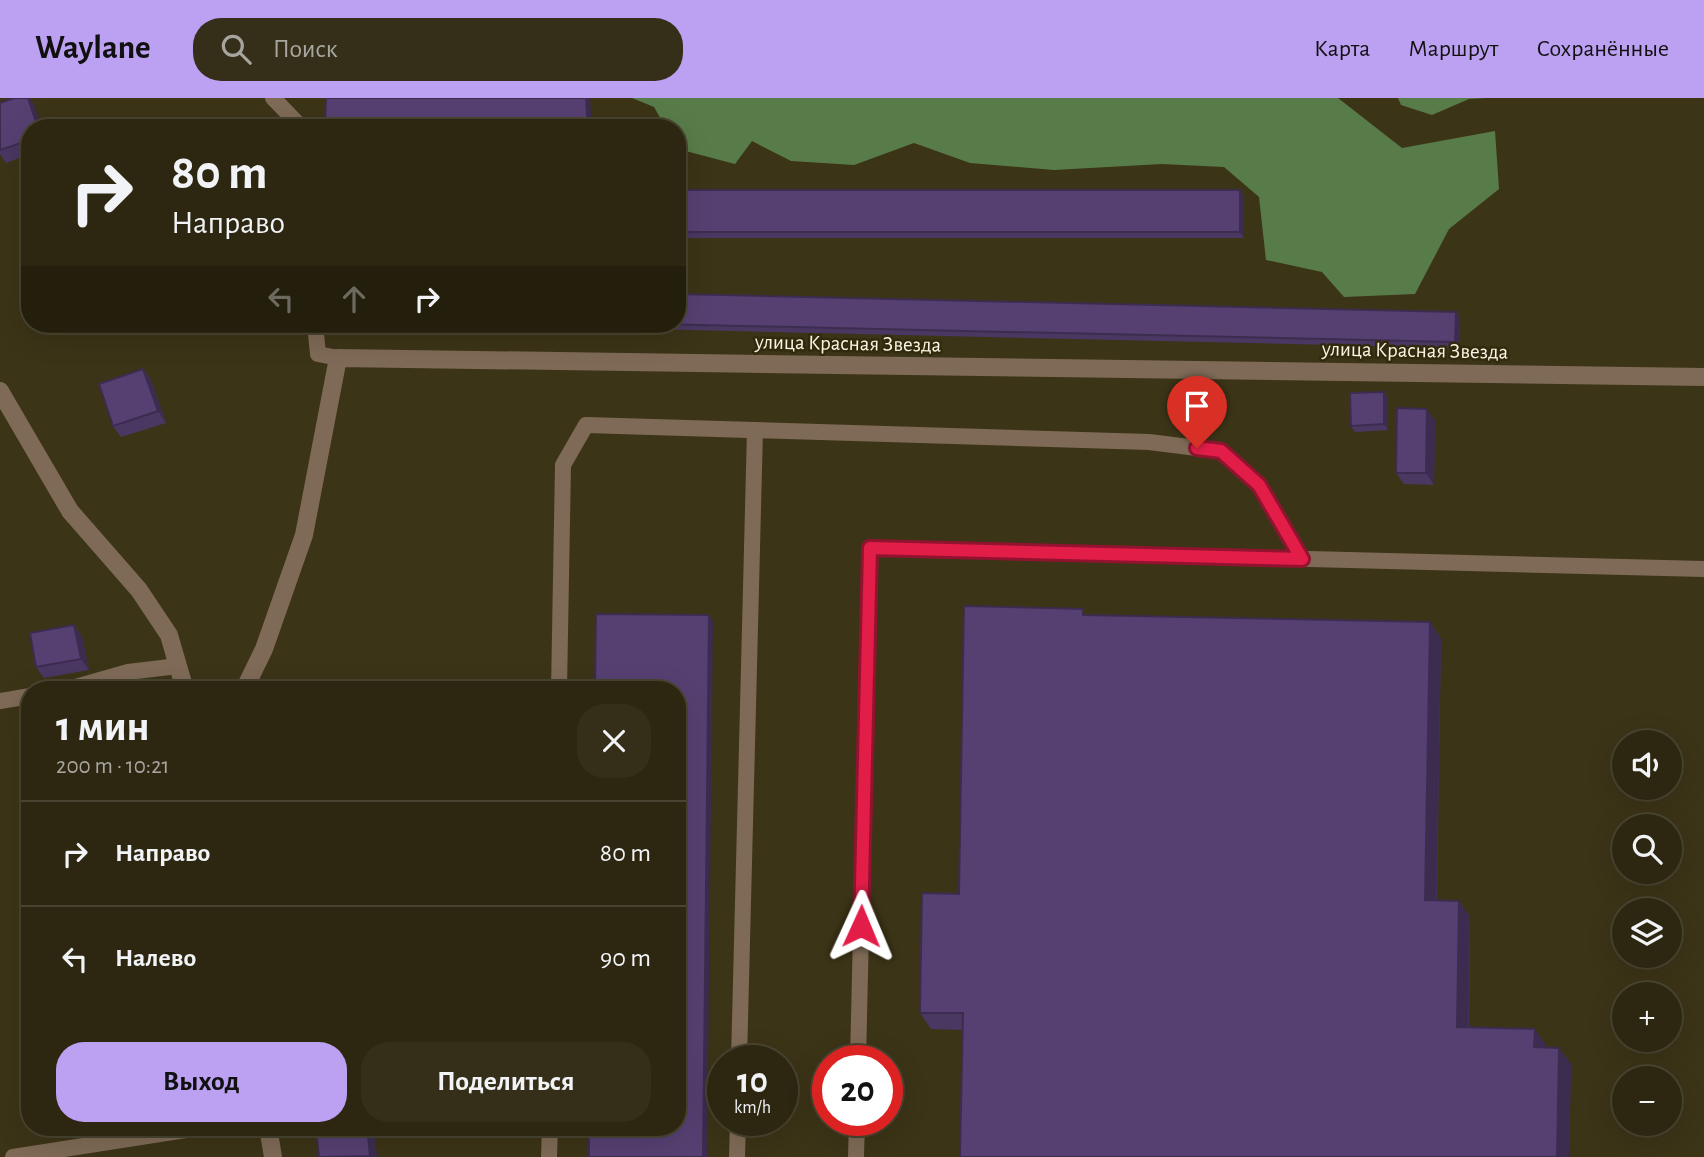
<!DOCTYPE html>
<html lang="ru">
<meta charset="utf-8">
<style>
body{margin:0;font-family:"Alegreya Sans",sans-serif;background:#352f1a;color:#f1f3f6;height:100vh;display:flex;flex-direction:column;font-size:26px;white-space:nowrap}
*{box-sizing:border-box;margin:0}
p{font-size:23px;color:#a7a59f}
.icon{flex:none;width:38px;height:38px;fill:none;stroke:currentColor;stroke-width:2;stroke-linecap:round;stroke-linejoin:round}
.map{position:relative;flex:1;overflow:hidden}
.sheet{position:absolute;left:21px;top:583px;width:665px;height:455px;display:flex;flex-direction:column;background:#2d2711;border-radius:28px;box-shadow:0 7px 28px #0002,0 0 0 2px #484431}
.sheet>*{flex:none}
.hud{position:absolute;left:21px;top:21px;width:665px;height:214px;border-radius:28px;box-shadow:0 7px 28px #0002,0 0 0 2px #484431;background:#2d2711;color:#f1f3f6;overflow:hidden}
.tools{position:absolute;left:1612px;top:632px;display:grid;gap:14px}
.tools a{display:grid;place-items:center;width:70px;height:70px;border-radius:50%;background:#2d2711;box-shadow:0 7px 28px #0002,0 0 0 2px #484431;font-size:35px}
.speed{position:absolute;left:707px;top:947px;display:flex;gap:14px;font-size:35px;font-weight:700;text-align:center}
.speed>*{display:grid;place-content:center;width:91px;height:91px;border-radius:50%;background:#2d2711;box-shadow:0 7px 28px #0002,0 0 0 2px #484431;line-height:1}
.speed small{font-size:18px;font-weight:400}
.speed .limit{border:10px solid #d22;background:#fff;color:#111}
.pin{position:absolute;display:grid;place-items:center;width:60px;height:60px;color:#fff;margin:-72px -30px;border-radius:50% 50% 50% 0;rotate:-45deg;box-shadow:0 0 7px #0007}
.pin .icon{rotate:45deg}
.me{position:absolute;width:77px;margin:-38px;rotate:1deg;stroke-linejoin:round;filter:drop-shadow(0 0 5px #0008)}
.turn{display:flex;align-items:center;gap:24px;height:147px;padding:0 35px;font-size:32px}
.turn .icon{width:91px;height:91px;stroke-width:2.5}
.turn b{display:block;font-size:49px;line-height:60px}
.lanes{display:flex;align-items:center;height:66px;padding:0 35px;background:#0003;justify-content:center;gap:35px;direction:ltr}
.lanes .off{opacity:.35}
.round{display:grid;place-items:center;flex:none;width:74px;height:74px;border-radius:28px;background:#352f1a}
.head{display:flex;align-items:center;justify-content:space-between;height:119px;padding:0 35px}
h1{font-size:42px;font-weight:600;line-height:52px}
.action{display:flex;gap:14px;margin-top:auto;padding:14px 35px}
.action a{flex:1;height:80px;border-radius:28px;background:#bca0f2;color:#111;font-size:28px;font-weight:600;line-height:80px;text-align:center}
.action a+a{background:#352f1a;color:#f1f3f6}
ul{padding:0;list-style:none}
li{display:flex;align-items:center;gap:21px;height:105px;padding:0 35px;border-top:2px solid #484431}
li div{flex:1}
li b{display:block;font-size:26px}
li em{font-style:normal}
header{display:flex;align-items:center;gap:42px;box-sizing:border-box;height:98px;padding:0 35px;background:#bca0f2;color:#111}
header strong{font-size:33px}
nav{display:flex;gap:38px;margin-inline-start:auto;font-size:24px}
.search{width:490px;height:63px;background:#352f1a;display:flex;align-items:center;gap:18px;box-sizing:border-box;padding:0 24px;border-radius:28px;color:#a7a59f;font-size:26px}
.map>svg:first-child{display:block}
.forest{fill:#587c49}
.lines{fill:none;stroke-linecap:round;stroke-linejoin:round}
.service{stroke:#7e6a56;stroke-width:16}
.minor{stroke:#7e6a56;stroke-width:18}
.wall{fill:#4a3762}
.shaded-wall{fill:#3c2d50}
.building{fill:#564072;stroke:#3c2d50;stroke-width:2}
.route-casing{stroke:#92132f;stroke-width:18}
.route{stroke:#e11d48;stroke-width:12}
.labels{text-anchor:middle;stroke-width:5;stroke-linejoin:round;paint-order:stroke}
.street-label{font-size:21px;fill:#f9f5e3;stroke:#322a0d}
</style>
<header>
<strong>Waylane</strong>
<div class="search"><svg class="icon" aria-label="search" viewBox="0 0 24 24"><circle cx="10" cy="10" r="6"/><path d="M15 15l6 6"/></svg>Поиск</div>
<nav><a>Карта</a><a>Маршрут</a><a>Сохранённые</a></nav>
</header>
<div class="map">
<svg width="1704" height="1059" viewBox="0 0 1704 1059">
<rect width="100%" height="100%" fill="#3c3417"/>
<!-- forest -->
<g class="forest">
<polygon points="632,0 1338,0 1402,50 1495,33 1499,91 1449,131 1415,196 1344,199 1322,174 1266,162 1259,99 1224,69 1162,66 1054,72 970,65 914,45 854,67 791,63 752,43 735,66 678,51 677,30 666,30 654,9"/>
<polygon points="1398,0 1487,0 1469,1 1432,17 1401,7"/>
</g>
<g class="lines">
<!-- service -->
<g class="service">
<polyline points="273,0 302,30"/>
<polyline points="315,226 318,256 338,260"/>
<polyline points="65,592 128,574 178,568"/>
<polyline points="559,592 563,367 586,327 1149,344 1221,353 1259,387 1302,461"/>
<polyline points="0,603 30,598"/>
<polyline points="739,962 755,332"/>
<polyline points="858,962 870,450 1704,471"/>
<polyline points="13,1059 205,1029"/>
<polyline points="549,1059 550,1029"/>
<polyline points="737,1059 738,1022"/>
<polyline points="856,1059 857,1022"/>
</g>
<!-- minor -->
<g class="minor">
<polyline points="0,293 70,413 139,492 169,537 185,592"/>
<polyline points="244,592 264,551 304,437 338,260 1704,279"/>
<polyline points="268,1029 273,1059"/>
</g>
</g>
<!-- wall -->
<g class="wall">
<polygon points="0,5 34,7 30,30 30,56 6,65 0,56"/>
<polygon points="677,92 1244,98 1244,140 677,140"/>
<polygon points="1460,220 1459,250 562,229 559,226"/>
<polygon points="143,271 151,282 166,325 121,339 113,328"/>
<polygon points="1388,300 1388,332 1355,334 1351,328"/>
<polygon points="1435,322 1434,387 1404,386 1396,375"/>
<polygon points="1087,517 1430,524 1441,541 1437,802 1459,803 1470,819 1469,929 1546,947 1546,949 1571,966 1569,1059 960,1059 963,932 931,931 920,915 959,796"/>
<polygon points="74,527 82,539 89,572 44,580 36,569"/>
</g>
<!-- shaded-wall -->
<g class="shaded-wall">
<polygon points="28,0 29,0 34,7 42,30 38,30"/>
<polygon points="586,0 590,0 592,30 588,30"/>
<polygon points="1240,92 1244,98 1244,140 1240,134"/>
<polygon points="1456,214 1460,220 1459,250 1455,244"/>
<polygon points="143,271 151,282 166,325 158,313"/>
<polygon points="1384,294 1388,300 1388,332 1384,326"/>
<polygon points="1427,311 1435,322 1434,387 1426,375"/>
<polygon points="709,517 713,523 707,1059 703,1059"/>
<polygon points="1430,524 1441,541 1436,819 1425,802"/>
<polygon points="74,527 82,539 89,572 81,561"/>
<polygon points="1459,803 1470,819 1468,946 1457,929"/>
<polygon points="1535,931 1546,947 1546,966 1534,949"/>
<polygon points="1559,950 1571,966 1569,1059 1557,1059"/>
<polygon points="367,1029 374,1029 377,1059 371,1059"/>
</g>
<!-- building -->
<g class="building">
<polygon points="14,0 28,0 38,30 30,30 30,42 0,52 0,5"/>
<polygon points="326,0 586,0 588,30 325,30"/>
<rect x="677" y="92" width="563" height="42"/>
<polygon points="677,196 1456,214 1455,244 658,226 677,226"/>
<polygon points="143,271 158,313 113,328 99,286"/>
<polygon points="1384,294 1384,326 1351,328 1350,295"/>
<polygon points="1397,310 1427,311 1426,375 1396,375"/>
<polygon points="964,508 1083,511 1083,517 1430,524 1425,802 1459,803 1457,929 1535,931 1534,949 1559,950 1557,1059 960,1059 963,915 920,915 922,795 959,796"/>
<polygon points="596,516 709,517 703,1059 589,1059 589,1029 677,1029 677,592 595,592"/>
<polygon points="74,527 81,561 36,569 30,535"/>
<polygon points="316,1029 367,1029 370,1058 319,1059"/>
</g>
<g class="lines">
<defs>
<polyline id="route" points="861,828 870,450 1302,461 1259,387 1221,353 1197,350"/>
</defs>
<!-- route casing -->
<use href="#route" class="route-casing"/>
<!-- route -->
<use href="#route" class="route"/>
</g>
<g class="labels">
<!-- street labels -->
<g class="street-label">
<text transform="translate(848 245) rotate(1)" y="7">улица Красная Звезда</text>
<text transform="translate(1415 252) rotate(1)" y="7">улица Красная Звезда</text>
</g>
</g>
</svg>
<div class="tools">
<a><svg class="icon" aria-label="sound" viewBox="0 0 24 24"><path d="M4 9h4l5-4v14l-5-4H4zM17 9q2 3 0 6"/></svg></a>
<a><svg class="icon" aria-label="search" viewBox="0 0 24 24"><circle cx="10" cy="10" r="6"/><path d="M15 15l6 6"/></svg></a>
<a><svg class="icon" aria-label="layers" viewBox="0 0 24 24"><path d="M12 4l9 5-9 5-9-5zM3 14l9 5 9-5"/></svg></a>
<a>+</a>
<a>−</a>
</div>
<div class="speed"><div>10<small>km/h</small></div><div class="limit">20</div></div>
<div class="pin" style="left:1197px;top:350px;background:#d93025"><svg class="icon" aria-label="arrive" viewBox="0 0 24 24"><path d="M6 21V4h12l-3 4 3 4H6"/></svg></div>
<svg class="me" style="left:861px;top:828px" viewBox="-20 -20 40 40"><path d="M0-17L14 15 0 8-14 15z" fill="#e11d48" stroke="#fff" stroke-width="4"/></svg>
<div class="hud">
<div class="turn"><svg class="icon" aria-label="right" viewBox="0 0 24 24"><path d="M7 20v-9h11M14 6l5 5-5 5"/></svg><div><b>80 m</b>Направо</div></div>
<div class="lanes"><svg class="icon off" aria-label="left" viewBox="0 0 24 24"><path d="M17 20v-9H6M10 6l-5 5 5 5"/></svg><svg class="icon off" aria-label="ahead" viewBox="0 0 24 24"><path d="M12 20V5M6 11l6-6 6 6"/></svg><svg class="icon" aria-label="right" viewBox="0 0 24 24"><path d="M7 20v-9h11M14 6l5 5-5 5"/></svg></div>
</div>
<section class="sheet">
<div class="head"><div><h1>1 мин</h1><p>200 m · 10:21</p></div><a class="round"><svg class="icon" aria-label="close" viewBox="0 0 24 24"><path d="M6 6l12 12M18 6L6 18"/></svg></a></div>
<ul>
<li><svg class="icon" aria-label="right" viewBox="0 0 24 24"><path d="M7 20v-9h11M14 6l5 5-5 5"/></svg><div><b>Направо</b></div><em>80 m</em></li>
<li><svg class="icon" aria-label="left" viewBox="0 0 24 24"><path d="M17 20v-9H6M10 6l-5 5 5 5"/></svg><div><b>Налево</b></div><em>90 m</em></li>
</ul>
<div class="action"><a>Выход</a><a>Поделиться</a></div>
</section>
</div>
